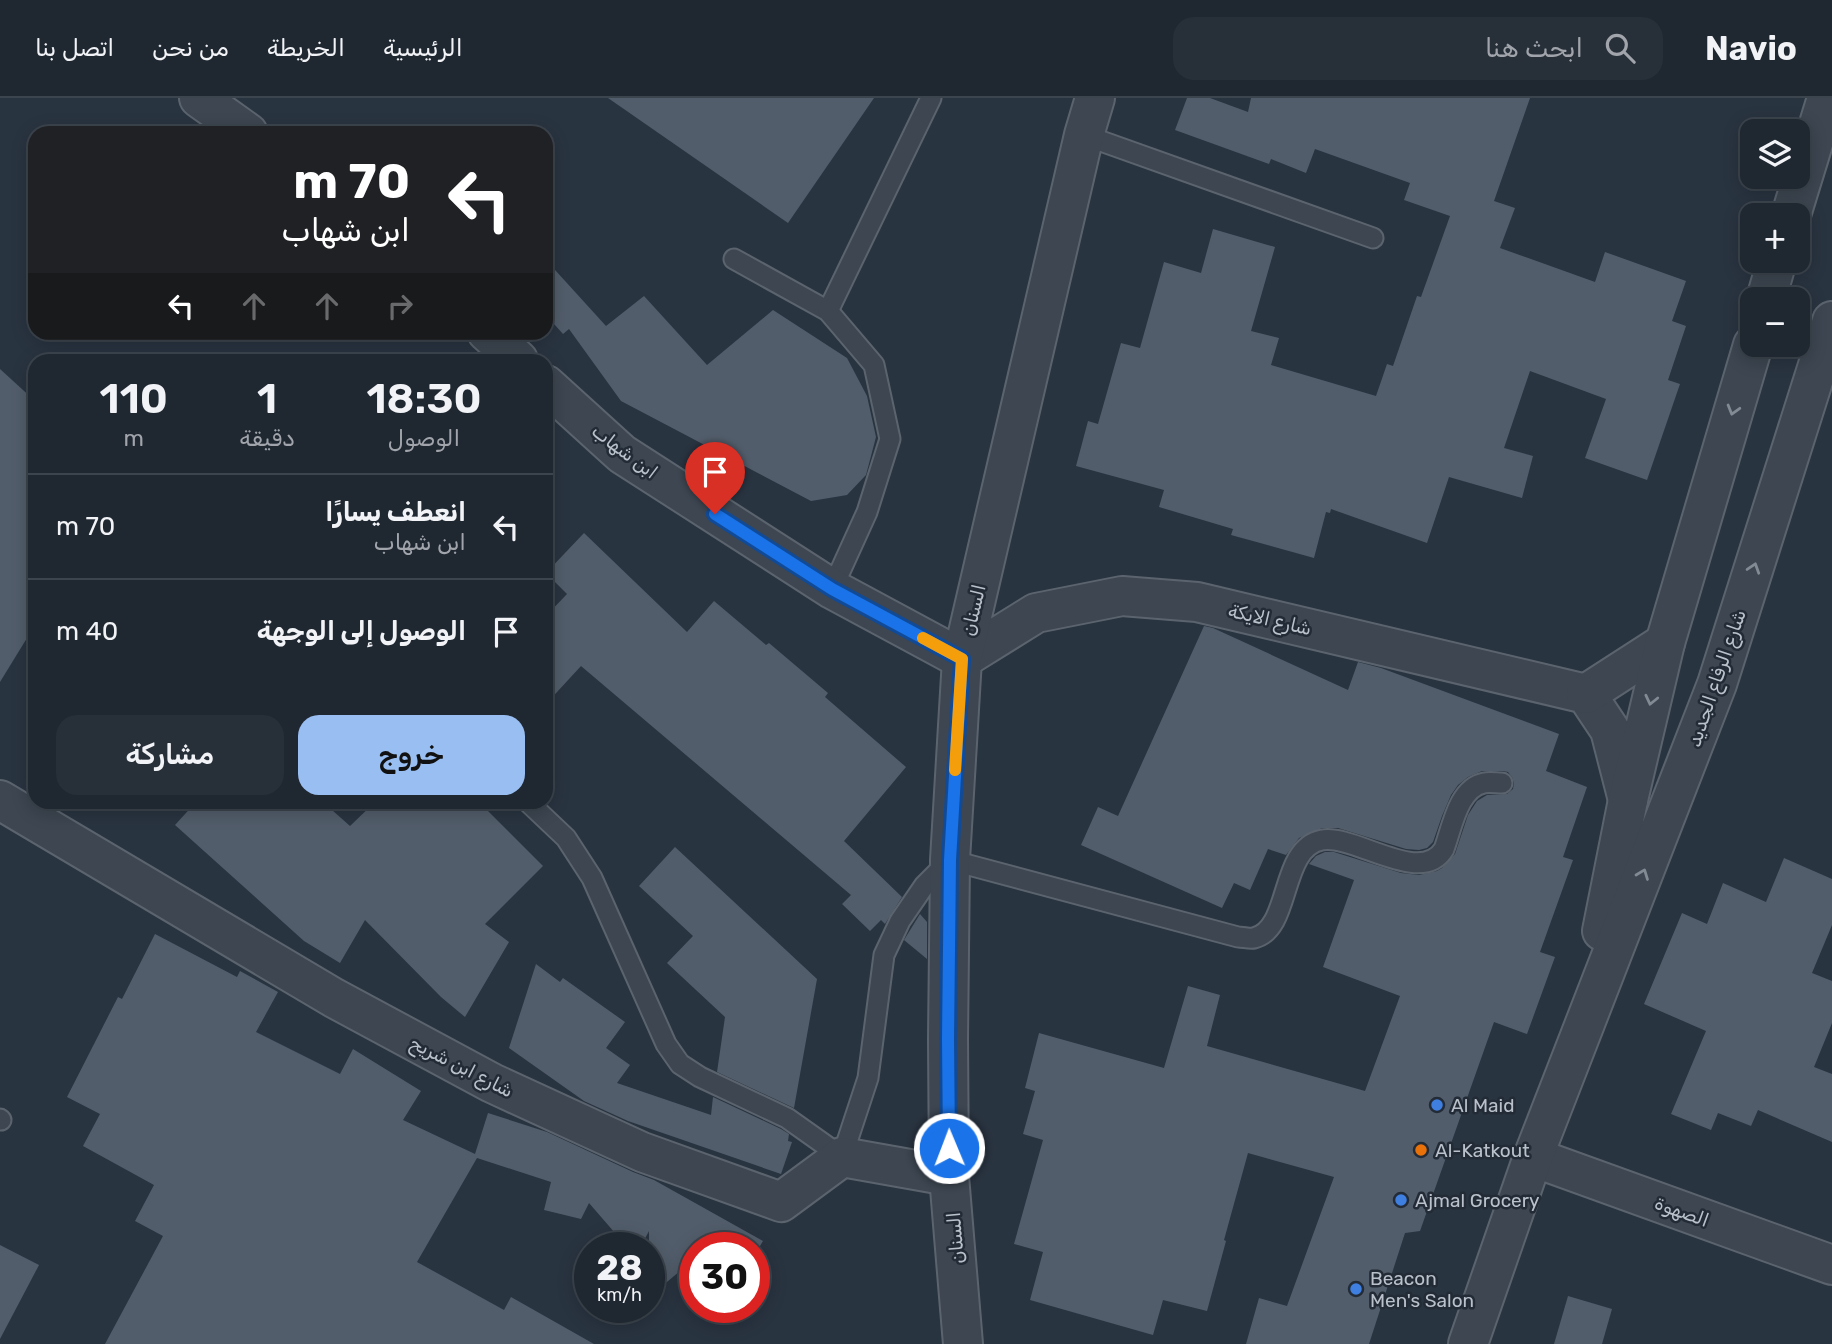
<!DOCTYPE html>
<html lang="ar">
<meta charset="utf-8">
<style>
body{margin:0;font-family:Rubik,"Noto Sans Arabic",sans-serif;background:#272f39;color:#f1f3f6;direction:rtl;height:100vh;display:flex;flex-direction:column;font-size:26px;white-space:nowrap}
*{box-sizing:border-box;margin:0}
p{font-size:23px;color:#a1a5ab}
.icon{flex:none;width:38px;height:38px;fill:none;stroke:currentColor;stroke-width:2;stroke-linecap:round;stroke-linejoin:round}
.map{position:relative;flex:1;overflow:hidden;direction:ltr}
.sheet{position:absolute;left:28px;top:256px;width:525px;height:455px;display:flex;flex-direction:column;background:#1f2731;border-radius:21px;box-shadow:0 4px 18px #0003,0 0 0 2px #3c444d;direction:rtl}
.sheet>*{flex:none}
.top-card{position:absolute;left:28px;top:28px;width:525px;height:214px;border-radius:21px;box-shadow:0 4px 18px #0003,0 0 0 2px #3c444d;direction:rtl;background:#202124;color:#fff;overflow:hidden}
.buttons{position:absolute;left:1740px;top:21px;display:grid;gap:14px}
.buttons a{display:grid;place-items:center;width:70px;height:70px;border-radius:14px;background:#1f2731;box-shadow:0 4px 18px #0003,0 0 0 2px #3c444d;font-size:35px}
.speed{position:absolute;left:574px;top:1134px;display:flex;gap:14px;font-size:35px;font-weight:700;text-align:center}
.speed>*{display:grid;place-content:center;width:91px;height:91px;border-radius:50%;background:#1f2731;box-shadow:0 4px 18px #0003,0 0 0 2px #3c444d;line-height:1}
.speed small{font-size:18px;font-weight:400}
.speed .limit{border:10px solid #d22;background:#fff;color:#111}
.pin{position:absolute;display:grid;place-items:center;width:60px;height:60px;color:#fff;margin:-72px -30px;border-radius:50% 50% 50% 0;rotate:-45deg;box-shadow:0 0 7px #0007}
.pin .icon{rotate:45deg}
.me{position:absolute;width:77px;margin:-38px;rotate:359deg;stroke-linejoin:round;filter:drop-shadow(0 0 5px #0008)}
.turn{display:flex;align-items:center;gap:24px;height:147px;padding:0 28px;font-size:32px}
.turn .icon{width:91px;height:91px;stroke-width:2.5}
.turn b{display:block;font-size:49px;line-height:60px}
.lanes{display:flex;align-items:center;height:66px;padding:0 28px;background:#0003;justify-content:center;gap:35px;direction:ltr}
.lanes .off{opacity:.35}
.eta{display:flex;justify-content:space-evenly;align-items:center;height:119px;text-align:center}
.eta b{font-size:42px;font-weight:600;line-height:49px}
.button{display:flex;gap:14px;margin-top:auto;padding:14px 28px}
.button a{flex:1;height:80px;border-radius:21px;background:#99bef1;color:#111;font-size:28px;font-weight:600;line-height:80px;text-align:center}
.button a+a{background:#272f39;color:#f1f3f6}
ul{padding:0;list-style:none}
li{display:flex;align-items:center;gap:21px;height:105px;padding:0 28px;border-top:2px solid #3c444d}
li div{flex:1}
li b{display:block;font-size:26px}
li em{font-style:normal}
header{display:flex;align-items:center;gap:42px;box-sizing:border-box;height:98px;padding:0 35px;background:#1f2731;border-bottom:2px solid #3c444d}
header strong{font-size:33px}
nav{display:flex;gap:38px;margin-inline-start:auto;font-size:24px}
.search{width:490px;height:63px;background:#272f39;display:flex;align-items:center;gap:18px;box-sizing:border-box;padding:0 24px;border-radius:21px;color:#a1a5ab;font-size:26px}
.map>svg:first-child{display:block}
.building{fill:#525d6b}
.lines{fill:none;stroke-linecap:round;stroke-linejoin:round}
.service-casing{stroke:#5b646e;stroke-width:23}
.minor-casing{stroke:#5b646e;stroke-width:42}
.tertiary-casing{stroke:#5b646e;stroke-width:42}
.service{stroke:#3d4651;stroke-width:19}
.minor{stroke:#3d4651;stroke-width:38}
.tertiary{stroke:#3d4651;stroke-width:38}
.oneway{stroke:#828a94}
.route-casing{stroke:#114b97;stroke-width:18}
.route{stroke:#1a73e8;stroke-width:12}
.slow{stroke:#f59e0b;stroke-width:12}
.shop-dot{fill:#3f7fe0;stroke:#222b36;stroke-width:2.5}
.food-dot{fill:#e8710a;stroke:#222b36;stroke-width:2.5}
.labels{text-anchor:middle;stroke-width:5;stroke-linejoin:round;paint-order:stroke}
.street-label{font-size:19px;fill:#bac1cb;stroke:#222b36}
.poi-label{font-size:19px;fill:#bac1cb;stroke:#222b36;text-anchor:start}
</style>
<header>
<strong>Navio</strong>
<div class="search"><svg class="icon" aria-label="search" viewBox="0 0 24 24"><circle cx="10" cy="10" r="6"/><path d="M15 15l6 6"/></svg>ابحث هنا</div>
<nav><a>الرئيسية</a><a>الخريطة</a><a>من نحن</a><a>اتصل بنا</a></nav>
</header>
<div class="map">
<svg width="1832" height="1246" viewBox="0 0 1832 1246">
<rect width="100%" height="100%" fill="#293441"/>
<!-- building -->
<g class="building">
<polygon points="608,0 874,0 788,125"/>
<polygon points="1187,0 1210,0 1248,14 1251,0 1530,0 1494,103 1515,110 1500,150 1595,184 1605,154 1686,183 1672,223 1686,228 1668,282 1680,286 1647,382 1585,360 1606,301 1530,273 1504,350 1533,358 1522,400 1449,379 1427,445 1331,411 1330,415 1326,414 1314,460 1231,437 1233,431 1159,409 1164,392 1076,368 1088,323 1098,326 1121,245 1140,250 1164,164 1201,175 1213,131 1275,149 1251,233 1279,240 1271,267 1376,298 1387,266 1393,268 1417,198 1421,199 1450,118 1404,102 1410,85 1315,51 1306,75 1271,61 1269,66 1175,32"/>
<polygon points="546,162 606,228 644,198 707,267 773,212 847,260 867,298 876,339 866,377 847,397 811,403 621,303 569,231 563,236 546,217"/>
<polygon points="0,271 35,303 35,527 0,584"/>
<polygon points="584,435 687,534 714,503 766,547 769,545 828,595 825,599 906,669 844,743 902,799 885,826 881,822 870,833 842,806 851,797 581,568 546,606 546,518 567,496 546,475"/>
<polygon points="1204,528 1213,530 1348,592 1358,564 1381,570 1559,636 1546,673 1587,689 1563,759 1573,762 1540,854 1555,859 1527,936 1494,924 1420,1133 1405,1135 1369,1246 1246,1246 1259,1200 1287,1208 1334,1079 1248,1055 1224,1142 1226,1143 1207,1213 1163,1202 1153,1237 1030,1202 1043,1154 1014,1146 1043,1042 1023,1036 1035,993 1025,990 1039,935 1164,970 1188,888 1220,897 1207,948 1365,993 1400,898 1323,869 1354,782 1309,766 1316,758 1325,754 1334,754 1401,775 1419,777 1437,773 1442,770 1455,756 1468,717 1477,703 1487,697 1507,696 1513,691 1514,685 1512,679 1508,674 1503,673 1482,673 1468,679 1458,687 1451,697 1442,718 1433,744 1427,750 1419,752 1406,751 1338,730 1322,730 1299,740 1286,757 1268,751 1250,792 1234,785 1222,810 1081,747 1098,709 1118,718"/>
<polygon points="196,704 323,704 350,728 375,704 479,704 543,768 485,826 509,844 465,919 441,899 365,822 340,865 304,843 175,727"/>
<polygon points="675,749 817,881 794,1010 717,974 725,919 667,865 693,838 639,788"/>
<polygon points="1784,760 1832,781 1832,827 1812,875 1832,883 1832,925 1814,969 1832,976 1832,1044 1758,1012 1751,1028 1718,1015 1711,1032 1671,1016 1706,933 1644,906 1682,815 1707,826 1723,785 1766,804"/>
<polygon points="920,816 927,824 927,861 904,842"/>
<polygon points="155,836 237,879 240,873 278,894 256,934 340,976 353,951 421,993 403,1022 475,1056 488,1015 547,1034 633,1074 654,1082 763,1143 754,1158 754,1150 695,1150 695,1174 686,1168 649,1199 649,1133 640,1150 628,1150 589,1105 581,1121 544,1112 551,1084 477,1060 417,1164 504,1212 511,1199 594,1246 105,1246 163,1138 135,1123 154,1087 83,1048 100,1016 67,999 118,899 122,901"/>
<polygon points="536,866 560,884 563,880 625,924 606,950 630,967 617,985 711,1017 713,999 781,1031 789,1036 788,1043 792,1044 781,1076 628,1023 584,1003 509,950"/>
<polygon points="0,1147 39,1167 0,1241"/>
<polygon points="1568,1198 1612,1211 1602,1246 1554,1246"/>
</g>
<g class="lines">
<defs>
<g id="service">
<polyline points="1084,37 1373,140"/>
<polyline points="734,161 828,213 874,267 890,341 867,414 832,491"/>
<polyline points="828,213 931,0"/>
<path d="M 528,704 L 566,740 L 592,780 L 666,946 L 680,966 L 700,979 L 787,1020 L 842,1059 L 868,980 L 884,857 L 900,823 L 924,788 L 950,762 L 1238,839 C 1243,839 1250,841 1254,840 C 1292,831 1279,750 1322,742 C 1355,736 1421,789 1444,751 C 1452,730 1458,690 1484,685 C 1489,684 1497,685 1502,685"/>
<polyline points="0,1021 1,1022"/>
</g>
<g id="minor">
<polyline points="199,0 248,35"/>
<polyline points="487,234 518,262"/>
<polyline points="546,287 622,356 832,491 962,561"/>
<polyline points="962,561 1036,515 1122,498 1197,504 1586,596 1610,632 1628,702"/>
<polyline points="1586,596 1665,545"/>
<polyline points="0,702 334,900 492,985 642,1054 781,1104 842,1059 949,1078"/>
<polyline points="1533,1059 1832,1167"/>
<polyline points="963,1246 949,1078 948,941 950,762 962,561 1084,37 1095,0"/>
</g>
<g id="tertiary">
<polyline points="1791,117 1827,0"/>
<polyline points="1766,201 1777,163"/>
<polyline points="1602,833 1628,702 1665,545 1753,247"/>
<polyline points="1468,1246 1533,1059 1717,586 1832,223"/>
</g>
</defs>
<!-- service casing -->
<use href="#service" class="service-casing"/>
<!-- minor casing -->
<use href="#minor" class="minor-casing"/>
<!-- tertiary casing -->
<use href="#tertiary" class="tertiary-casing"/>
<!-- service -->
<use href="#service" class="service"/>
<!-- minor -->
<use href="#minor" class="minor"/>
<!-- tertiary -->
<use href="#tertiary" class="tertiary"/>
</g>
<!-- one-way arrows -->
<defs><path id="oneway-chevron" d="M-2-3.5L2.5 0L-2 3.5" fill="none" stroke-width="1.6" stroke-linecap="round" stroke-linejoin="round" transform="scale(1.75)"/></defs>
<g class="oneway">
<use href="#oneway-chevron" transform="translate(1733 312) rotate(106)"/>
<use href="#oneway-chevron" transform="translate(1754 470) rotate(-72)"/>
<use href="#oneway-chevron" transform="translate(1651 602) rotate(103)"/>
<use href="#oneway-chevron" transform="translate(1643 776) rotate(-69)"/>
</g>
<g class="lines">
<defs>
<polyline id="route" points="715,416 832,491 962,561 950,762 948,941 949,1050"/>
</defs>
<!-- route casing -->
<use href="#route" class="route-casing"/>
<!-- route -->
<use href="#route" class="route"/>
<!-- slow -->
<polyline class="slow" points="923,540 962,561 955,672"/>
</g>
<!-- markers -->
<g class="shop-dot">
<circle cx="1437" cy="1007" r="7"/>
<circle cx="1401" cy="1102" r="7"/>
<circle cx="1356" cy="1191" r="7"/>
</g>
<circle class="food-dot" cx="1421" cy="1052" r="7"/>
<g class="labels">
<!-- street labels -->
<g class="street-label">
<text transform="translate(625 353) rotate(37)" y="7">ابن شهاب</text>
<text transform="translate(973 512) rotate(-77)" y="7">السنان</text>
<text transform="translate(1270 521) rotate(13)" y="7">شارع الايكة</text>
<text transform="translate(1716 580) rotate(-71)" y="7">شارع الرفاع الجديد</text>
<text transform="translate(462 968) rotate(27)" y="7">شارع ابن شريح</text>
<text transform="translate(1682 1113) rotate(20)" y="7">الصهوة</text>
<text transform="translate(955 1140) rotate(-95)" y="7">السنان</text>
</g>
<!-- poi labels -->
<g class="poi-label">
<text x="1451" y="1014">Al Maid</text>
<text x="1435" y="1059">Al-Katkout</text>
<text x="1415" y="1109">Ajmal Grocery</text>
<text x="1370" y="1187">Beacon<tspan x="1370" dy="22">Men's Salon</tspan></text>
</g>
</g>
</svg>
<div class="buttons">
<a><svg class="icon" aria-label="layers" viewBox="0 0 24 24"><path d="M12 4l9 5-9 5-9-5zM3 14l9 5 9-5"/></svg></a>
<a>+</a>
<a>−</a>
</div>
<div class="speed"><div>28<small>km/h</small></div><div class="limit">30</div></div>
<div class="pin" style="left:715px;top:416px;background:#d93025"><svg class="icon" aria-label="arrive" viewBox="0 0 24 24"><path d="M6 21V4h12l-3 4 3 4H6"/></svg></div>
<svg class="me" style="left:949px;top:1050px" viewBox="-20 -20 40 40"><circle r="17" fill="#1a73e8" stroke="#fff" stroke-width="3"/><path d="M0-11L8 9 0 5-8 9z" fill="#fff"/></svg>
<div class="top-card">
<div class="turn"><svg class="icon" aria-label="left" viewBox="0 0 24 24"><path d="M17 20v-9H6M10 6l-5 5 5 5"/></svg><div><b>70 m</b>ابن شهاب</div></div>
<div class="lanes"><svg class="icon" aria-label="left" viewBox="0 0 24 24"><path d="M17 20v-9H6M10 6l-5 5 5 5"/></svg><svg class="icon off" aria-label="ahead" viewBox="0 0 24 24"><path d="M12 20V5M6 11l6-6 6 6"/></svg><svg class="icon off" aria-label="ahead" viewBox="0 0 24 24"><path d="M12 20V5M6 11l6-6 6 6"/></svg><svg class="icon off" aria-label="right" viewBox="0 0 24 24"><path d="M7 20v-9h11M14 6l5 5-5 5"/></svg></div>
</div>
<section class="sheet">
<div class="eta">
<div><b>18:30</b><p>الوصول</p></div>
<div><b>1</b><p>دقيقة</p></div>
<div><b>110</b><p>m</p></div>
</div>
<ul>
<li><svg class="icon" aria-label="left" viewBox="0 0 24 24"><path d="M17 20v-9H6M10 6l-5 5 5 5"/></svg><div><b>انعطف يسارًا</b><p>ابن شهاب</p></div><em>70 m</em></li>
<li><svg class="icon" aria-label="arrive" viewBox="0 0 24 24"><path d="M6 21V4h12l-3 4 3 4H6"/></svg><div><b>الوصول إلى الوجهة</b></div><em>40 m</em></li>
</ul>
<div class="button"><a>خروج</a><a>مشاركة</a></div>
</section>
</div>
